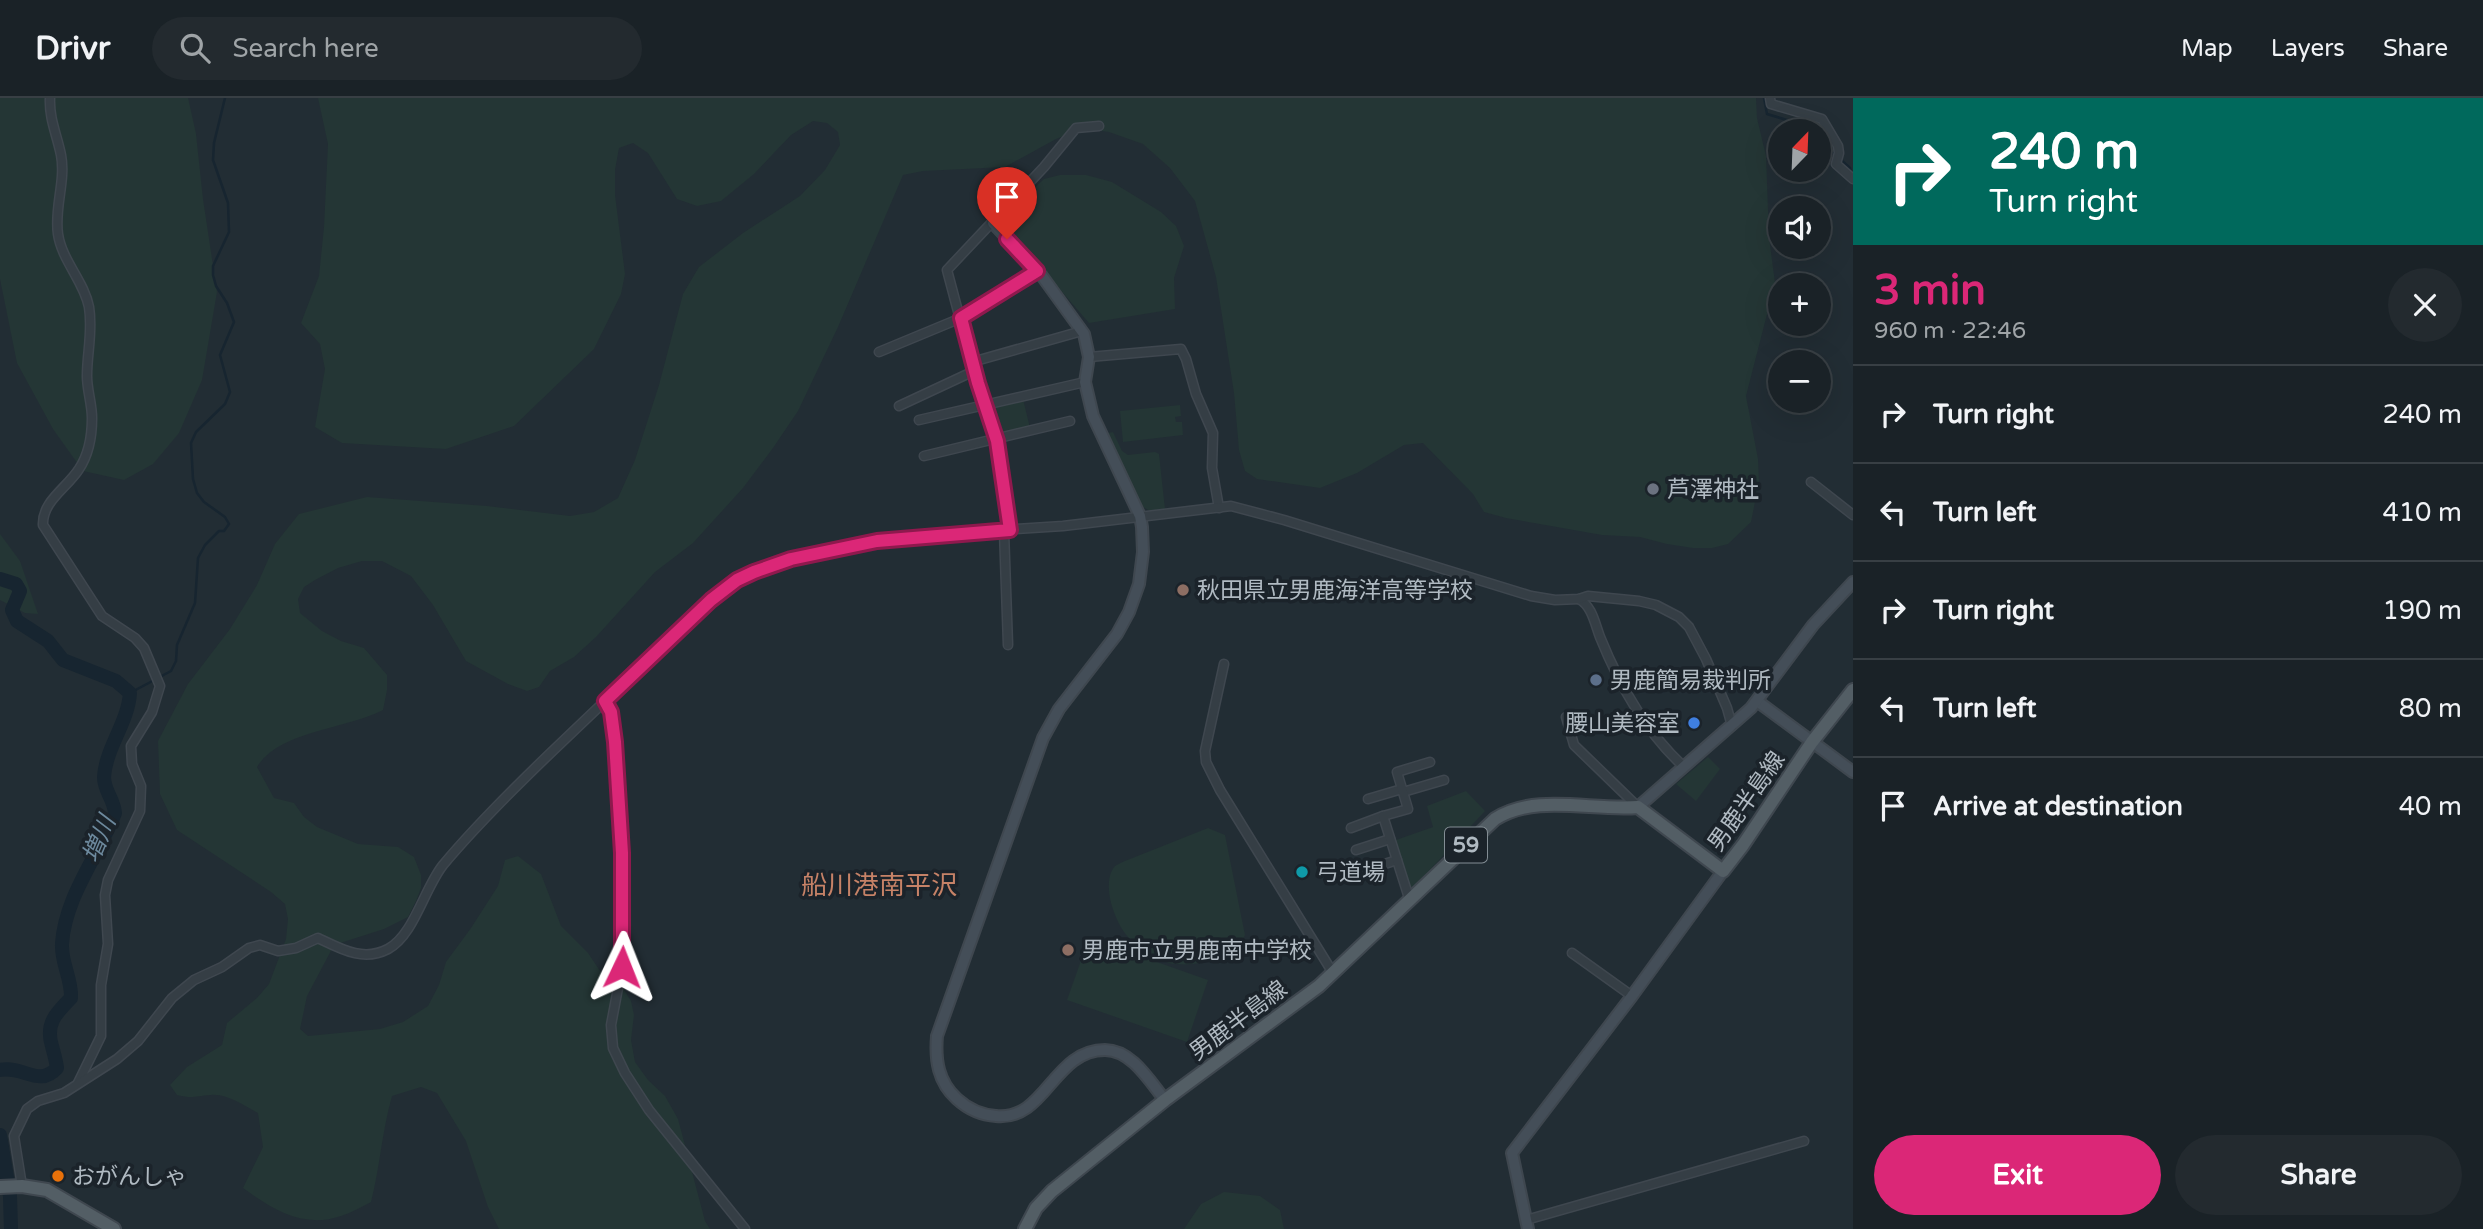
<!DOCTYPE html>
<meta charset="utf-8">
<style>
body{margin:0;font-family:"Varela Round","Noto Sans JP",sans-serif;background:#232a2f;color:#f1f3f6;height:100vh;display:flex;flex-direction:column;font-size:26px;white-space:nowrap}
*{box-sizing:border-box;margin:0}
p{font-size:23px;color:#9fa4a7}
.icon{flex:none;width:38px;height:38px;fill:none;stroke:currentColor;stroke-width:2;stroke-linecap:round;stroke-linejoin:round}
.map{position:relative;flex:1;overflow:hidden}
.details{display:flex;flex-direction:column;background:#1a2227;width:630px}
.details>*{flex:none}
.guide{background:#00695c;color:#fff;overflow:hidden}
.needle{width:46px;rotate:23deg}
.buttons{position:absolute;left:1768px;top:21px;display:grid;gap:14px}
.buttons a{display:grid;place-items:center;width:63px;height:63px;border-radius:50%;background:#1a2227;box-shadow:0 7px 28px #0002,0 0 0 2px #383f44;font-size:35px}
.pin{position:absolute;display:grid;place-items:center;width:60px;height:60px;color:#fff;margin:-72px -30px;border-radius:50% 50% 50% 0;rotate:-45deg;box-shadow:0 0 7px #0007}
.pin .icon{rotate:45deg}
.me{position:absolute;width:77px;margin:-38px;rotate:2deg;stroke-linejoin:round;filter:drop-shadow(0 0 5px #0008)}
.turn{display:flex;align-items:center;gap:24px;height:147px;padding:0 21px;font-size:32px}
.turn .icon{width:91px;height:91px;stroke-width:2.5}
.turn b{display:block;font-size:49px;line-height:60px}
.round{display:grid;place-items:center;flex:none;width:74px;height:74px;border-radius:37px;background:#232a2f}
.summary{display:flex;align-items:center;justify-content:space-between;height:119px;padding:0 21px}
h1{font-size:42px;font-weight:700;line-height:52px;color:#db2777}
.button{display:flex;gap:14px;margin-top:auto;padding:14px 21px}
.button a{flex:1;height:80px;border-radius:42px;background:#db2777;color:#fff;font-size:28px;font-weight:700;line-height:80px;text-align:center}
.button a+a{background:#232a2f;color:#f1f3f6}
ul{padding:0;list-style:none}
li{display:flex;align-items:center;gap:21px;height:98px;padding:0 21px;border-top:2px solid #383f44}
li div{flex:1}
li b{display:block;font-size:26px}
li em{font-style:normal}
header{display:flex;align-items:center;gap:42px;box-sizing:border-box;height:98px;padding:0 35px;background:#1a2227;border-bottom:2px solid #383f44}
header strong{font-size:33px}
nav{display:flex;gap:38px;margin-inline-start:auto;font-size:24px}
.search{width:490px;height:63px;background:#232a2f;display:flex;align-items:center;gap:18px;box-sizing:border-box;padding:0 24px;border-radius:38px;color:#9fa4a7;font-size:26px}
main{display:flex;flex:1;min-height:0}
.map>svg:first-child{display:block}
.green{fill:#243635}
.lines{fill:none;stroke-linecap:round;stroke-linejoin:round}
.stream{stroke:#172530;stroke-width:2.5}
.river{stroke:#172530;stroke-width:14}
.street-casing{stroke:#3f474f;stroke-width:11}
.secondary-casing{stroke:#3f474f;stroke-width:14}
.primary-casing{stroke:#3f474f;stroke-width:16}
.street{stroke:#353e45;stroke-width:8}
.secondary{stroke:#444e58;stroke-width:10}
.primary{stroke:#535e65;stroke-width:12}
.route-casing{stroke:#8e194d;stroke-width:18}
.route{stroke:#db2777;stroke-width:12}
.worship-dot{fill:#6b7280;stroke:#1b232a;stroke-width:2.5}
.education-dot{fill:#8d6e63;stroke:#1b232a;stroke-width:2.5}
.service-dot{fill:#5c6f8a;stroke:#1b232a;stroke-width:2.5}
.shop-dot{fill:#3f7fe0;stroke:#1b232a;stroke-width:2.5}
.culture-dot{fill:#0f9aa8;stroke:#1b232a;stroke-width:2.5}
.food-dot{fill:#e8710a;stroke:#1b232a;stroke-width:2.5}
.labels{text-anchor:middle;stroke-width:7;stroke-linejoin:round;paint-order:stroke}
.shield{fill:#1b232a;stroke:#838d94;stroke-width:2}
.shield-label{font-size:21px;font-weight:bold;fill:#b0bac2}
.poi-label{font-size:23px;fill:#b0bac2;stroke:#1b232a;text-anchor:start}
.street-label{font-size:23px;fill:#b0bac2;stroke:#1b232a}
.water-label{font-size:24px;font-style:italic;fill:#6d899d;stroke:#1b232a}
.quarter-label{font-size:26px;fill:#c68267;stroke:#1b232a}
</style>
<header>
<strong>Drivr</strong>
<div class="search"><svg class="icon" aria-label="search" viewBox="0 0 24 24"><circle cx="10" cy="10" r="6"/><path d="M15 15l6 6"/></svg>Search here</div>
<nav><a>Map</a><a>Layers</a><a>Share</a></nav>
</header>
<main>
<div class="map">
<svg width="1853" height="1131" viewBox="0 0 1853 1131">
<rect width="100%" height="100%" fill="#222d34"/>
<!-- green -->
<g class="green">
<polygon points="0,0 188,0 196,36 203,101 217,194 202,282 179,335 153,366 124,382 83,373 53,331 17,265 0,181"/>
<path d="M 318,0 L 1756,0 L 1757,20 L 1766,58 L 1769,139 L 1775,185 L 1746,298 L 1758,361 L 1759,384 L 1751,424 L 1728,446 L 1712,450 L 1693,450 L 1667,446 L 1640,439 L 1602,437 L 1506,420 L 1484,414 L 1473,396 L 1423,345 L 1404,347 L 1357,375 L 1320,390 L 1257,381 L 1245,373 L 1239,352 L 1234,295 L 1216,179 L 1195,103 L 1170,70 L 1143,46 L 1109,34 L 1083,30 L 1056,41 L 1005,69 L 923,73 L 903,77 L 838,229 L 798,313 L 773,350 L 743,390 L 693,445 L 655,474 L 596,539 L 574,559 L 550,573 L 539,589 L 527,593 L 508,586 L 466,563 L 433,507 L 411,478 L 382,463 L 362,463 L 338,470 L 315,482 L 304,489 L 298,501 L 300,515 L 322,533 L 341,543 L 364,550 L 387,577 L 387,592 L 383,612 C 347,631 278,633 257,669 L 274,700 L 294,705 L 304,719 L 317,729 L 358,746 L 398,749 L 414,759 L 421,777 L 421,790 L 416,803 L 408,819 L 384,831 L 334,847 L 307,898 L 300,931 L 308,938 L 380,931 L 403,924 L 428,908 L 439,887 L 446,864 L 471,830 L 498,788 L 505,762 L 518,758 L 541,776 L 561,828 L 588,855 L 600,873 L 621,887 L 631,903 L 634,917 L 631,942 L 635,964 L 648,982 L 665,998 L 678,1021 L 705,1123 L 710,1131 L 499,1131 L 488,1109 L 466,1043 L 437,995 L 421,989 L 392,998 C 382,1033 380,1069 371,1104 C 361,1109 351,1115 341,1118 C 303,1131 272,1111 243,1090 L 263,1049 L 258,1015 C 245,1008 226,995 211,997 C 194,998 194,1001 177,997 L 170,987 L 187,969 L 222,947 L 227,925 L 257,900 L 269,886 L 286,841 L 288,821 L 285,806 L 271,794 L 177,732 L 160,696 L 158,643 L 188,586 L 230,531 L 257,487 L 275,446 L 299,416 L 367,399 L 487,408 L 570,418 L 594,414 L 618,400 L 635,362 L 659,287 L 683,196 L 699,169 L 743,135 L 800,98 L 825,72 L 840,47 L 838,34 L 827,25 L 813,23 L 791,37 L 754,76 L 721,103 L 697,108 L 677,101 L 648,55 L 633,45 L 619,50 L 615,72 L 615,97 L 625,176 L 621,196 L 594,251 L 514,328 L 446,351 L 342,345 L 315,329 L 325,271 L 320,246 L 301,225 L 319,178 L 324,129 L 328,46 Z"/>
<polygon points="1060,77 1086,77 1112,84 1161,114 1176,128 1184,148 1174,180 1175,211 1089,225 1000,122 1044,81"/>
<polygon points="1023,301 1030,330 998,338 989,307"/>
<polygon points="1180,307 1181,318 1175,319 1176,324 1182,324 1183,337 1123,344 1120,313"/>
<polygon points="1113,334 1122,353 1128,357 1155,354 1159,356 1165,411 1152,414 1141,408 1108,335"/>
<polygon points="0,436 20,463 38,516 25,515 0,502"/>
<polygon points="1708,659 1720,671 1696,703 1676,686"/>
<polygon points="1466,693 1485,713 1410,793 1396,742 1433,729 1427,708"/>
<path d="M 1208,730 L 1225,737 L 1245,837 C 1239,851 1227,859 1213,862 C 1199,866 1184,868 1169,865 C 1155,861 1138,850 1128,839 C 1115,825 1100,785 1115,768 C 1118,766 1121,765 1125,763 Z"/>
<polygon points="1089,840 1208,882 1187,944 1067,902"/>
<polygon points="1224,1094 1260,1098 1280,1112 1284,1131 1184,1131 1201,1106"/>
</g>
<g class="lines">
<!-- stream -->
<g class="stream">
<polyline points="1764,0 1767,16 1820,32 1830,53 1835,57"/>
<polyline points="1840,61 1850,70 1852,77"/>
<polyline points="130,595 171,573 176,563 177,547 195,505 198,460 205,447 219,433 224,433 229,426 225,419 204,404 197,395 193,381 191,345 196,334 225,306 230,294 220,257 234,224 227,205 216,188 213,177 213,168 229,134 228,105 213,62 214,45 225,0"/>
</g>
<!-- river -->
<g class="river">
<path d="M 0,481 L 16,486 L 20,493 L 12,512 L 17,523 L 48,543 L 63,562 L 116,583 L 130,595 C 128,625 106,649 104,679 C 104,693 114,701 115,715 C 98,759 65,798 62,846 C 61,865 72,881 71,900 C 56,915 45,926 52,948 C 54,956 56,962 57,970 C 39,990 23,967 0,972"/>
<polyline points="0,1037 10,1098 11,1131"/>
</g>
<defs>
<g id="street">
<path d="M 50,0 C 49,21 57,37 61,57 C 66,83 54,110 58,136 C 62,163 84,183 89,209 C 93,233 87,255 87,278 C 87,292 92,306 92,320 C 92,338 89,356 79,371 C 67,390 42,403 43,427 L 102,518 L 135,540 L 144,550 L 160,588 L 152,614 L 131,648 L 132,666 L 141,688 L 140,713 L 108,782 L 105,797 L 108,846 L 101,887 L 101,938 L 78,985"/>
<polyline points="1770,0 1771,6 1822,21 1838,48 1839,55 1836,66 1853,81"/>
<polyline points="879,254 961,220 1037,173"/>
<polyline points="1089,259 1181,251 1186,261 1196,296 1213,335 1212,370 1219,410"/>
<polyline points="972,264 1082,233"/>
<polyline points="899,308 974,273"/>
<polyline points="919,322 1085,284"/>
<polyline points="924,358 1070,323"/>
<polyline points="1811,384 1853,417"/>
<polyline points="1010,432 997,343 977,285 947,172 1044,69 1076,30 1099,28"/>
<polyline points="1004,433 1008,547"/>
<path d="M 1579,501 C 1592,508 1595,526 1600,539 C 1619,586 1645,633 1683,668"/>
<polyline points="1224,566 1205,653 1206,664 1220,692 1333,875"/>
<polyline points="605,603 611,614 615,644 622,755 622,869 611,927 613,950 625,975 649,1012 745,1131"/>
<polyline points="1566,619 1574,647 1638,709"/>
<polyline points="1403,694 1444,682"/>
<polyline points="1368,701 1402,691"/>
<polyline points="1351,730 1383,718"/>
<polyline points="1356,752 1390,741"/>
<polyline points="1360,774 1397,762"/>
<polyline points="1410,803 1383,718 1408,711 1397,674 1430,664"/>
<polyline points="1572,855 1632,898"/>
<path d="M 22,1088 L 14,1038 L 27,1011 L 38,1003 L 64,995 L 117,961 L 138,943 L 172,900 L 194,882 L 222,869 L 249,850 L 260,847 L 278,853 L 296,850 L 318,840 C 341,851 363,864 388,851 C 414,837 424,791 443,767 C 479,724 520,684 561,645 C 611,597 661,550 711,502 L 737,482 L 754,474 L 791,461 L 852,448 L 941,436 L 1063,428 L 1231,408 L 1284,422 L 1531,498 L 1555,502 L 1579,501 L 1588,498 L 1639,503 L 1656,507 L 1679,519 L 1689,529 L 1706,561 L 1727,610 L 1732,628"/>
<polyline points="1526,1122 1804,1043"/>
</g>
<g id="secondary">
<path d="M 993,125 L 1042,178 L 1084,236 L 1089,259 L 1085,284 L 1093,318 L 1140,418 L 1142,429 L 1143,454 L 1139,486 L 1129,514 L 1117,536 L 1059,611 L 1043,640 L 937,938 C 935,962 938,984 957,1001 C 968,1011 981,1017 996,1018 C 1046,1023 1053,952 1105,952 C 1132,952 1150,984 1165,1002"/>
<polyline points="1757,603 1853,674"/>
<polyline points="1638,709 1751,610 1813,527 1853,484"/>
<polyline points="1528,1131 1512,1055 1632,898 1723,773"/>
</g>
<g id="primary">
<polyline points="0,1089 22,1088 47,1092 114,1131"/>
<path d="M 1025,1131 L 1036,1110 L 1052,1093 L 1165,1002 L 1319,888 L 1495,721 C 1536,695 1591,713 1638,709 L 1723,773 L 1743,747 L 1812,644 L 1853,592"/>
</g>
</defs>
<!-- street casing -->
<use href="#street" class="street-casing"/>
<!-- secondary casing -->
<use href="#secondary" class="secondary-casing"/>
<!-- primary casing -->
<use href="#primary" class="primary-casing"/>
<!-- street -->
<use href="#street" class="street"/>
<!-- secondary -->
<use href="#secondary" class="secondary"/>
<!-- primary -->
<use href="#primary" class="primary"/>
</g>
<g class="lines">
<defs>
<polyline id="route" points="622,869 622,755 615,644 611,614 605,603 711,502 737,482 754,474 791,461 877,443 1010,432 997,343 978,285 961,220 1037,173 1007,141"/>
</defs>
<!-- route casing -->
<use href="#route" class="route-casing"/>
<!-- route -->
<use href="#route" class="route"/>
</g>
<!-- markers -->
<circle class="worship-dot" cx="1653" cy="391" r="7"/>
<g class="education-dot">
<circle cx="1183" cy="492" r="7"/>
<circle cx="1068" cy="852" r="7"/>
</g>
<circle class="service-dot" cx="1596" cy="582" r="7"/>
<circle class="shop-dot" cx="1694" cy="625" r="7"/>
<circle class="culture-dot" cx="1302" cy="774" r="7"/>
<circle class="food-dot" cx="58" cy="1078" r="7"/>
<g class="labels">
<!-- shield labels -->
<rect class="shield" x="1445" y="729.5" width="42" height="35" rx="5"/>
<g class="shield-label">
<text x="1466" y="754">59</text>
</g>
<!-- poi labels -->
<g class="poi-label">
<text x="1667" y="399">芦澤神社</text>
<text x="1197" y="500">秋田県立男鹿海洋高等学校</text>
<text x="1610" y="590">男鹿簡易裁判所</text>
<text x="1680" y="633" text-anchor="end">腰山美容室</text>
<text x="1316" y="782">弓道場</text>
<text x="1082" y="860">男鹿市立男鹿南中学校</text>
<text x="72" y="1086">おがんしゃ</text>
</g>
<!-- street labels -->
<g class="street-label">
<text transform="translate(1746 703) rotate(-55)" y="8">男鹿半島線</text>
<text transform="translate(1238 922) rotate(-37)" y="8">男鹿半島線</text>
</g>
<!-- water labels -->
<g class="water-label">
<text transform="translate(99 741) rotate(-67)" y="8">増川</text>
</g>
<!-- quarter labels -->
<g class="quarter-label">
<text x="879" y="796">船川港南平沢</text>
</g>
</g>
</svg>
<div class="buttons">
<a><svg class="needle" viewBox="-14 -14 28 28"><path d="M0-13l5 13h-10z" fill="#e53935"/><path d="M0 13l5-13h-10z" fill="#9fa4a7"/></svg></a>
<a><svg class="icon" aria-label="sound" viewBox="0 0 24 24"><path d="M4 9h4l5-4v14l-5-4H4zM17 9q2 3 0 6"/></svg></a>
<a>+</a>
<a>−</a>
</div>
<div class="pin" style="left:1007px;top:141px;background:#d93025"><svg class="icon" aria-label="arrive" viewBox="0 0 24 24"><path d="M6 21V4h12l-3 4 3 4H6"/></svg></div>
<svg class="me" style="left:622px;top:869px" viewBox="-20 -20 40 40"><path d="M0-17L14 15 0 8-14 15z" fill="#db2777" stroke="#fff" stroke-width="4"/></svg>
</div>
<section class="details">
<div class="guide">
<div class="turn"><svg class="icon" aria-label="right" viewBox="0 0 24 24"><path d="M7 20v-9h11M14 6l5 5-5 5"/></svg><div><b>240 m</b>Turn right</div></div>
</div>
<div class="summary"><div><h1>3 min</h1><p>960 m · 22:46</p></div><a class="round"><svg class="icon" aria-label="close" viewBox="0 0 24 24"><path d="M6 6l12 12M18 6L6 18"/></svg></a></div>
<ul>
<li><svg class="icon" aria-label="right" viewBox="0 0 24 24"><path d="M7 20v-9h11M14 6l5 5-5 5"/></svg><div><b>Turn right</b></div><em>240 m</em></li>
<li><svg class="icon" aria-label="left" viewBox="0 0 24 24"><path d="M17 20v-9H6M10 6l-5 5 5 5"/></svg><div><b>Turn left</b></div><em>410 m</em></li>
<li><svg class="icon" aria-label="right" viewBox="0 0 24 24"><path d="M7 20v-9h11M14 6l5 5-5 5"/></svg><div><b>Turn right</b></div><em>190 m</em></li>
<li><svg class="icon" aria-label="left" viewBox="0 0 24 24"><path d="M17 20v-9H6M10 6l-5 5 5 5"/></svg><div><b>Turn left</b></div><em>80 m</em></li>
<li><svg class="icon" aria-label="arrive" viewBox="0 0 24 24"><path d="M6 21V4h12l-3 4 3 4H6"/></svg><div><b>Arrive at destination</b></div><em>40 m</em></li>
</ul>
<div class="button"><a>Exit</a><a>Share</a></div>
</section>
</main>
